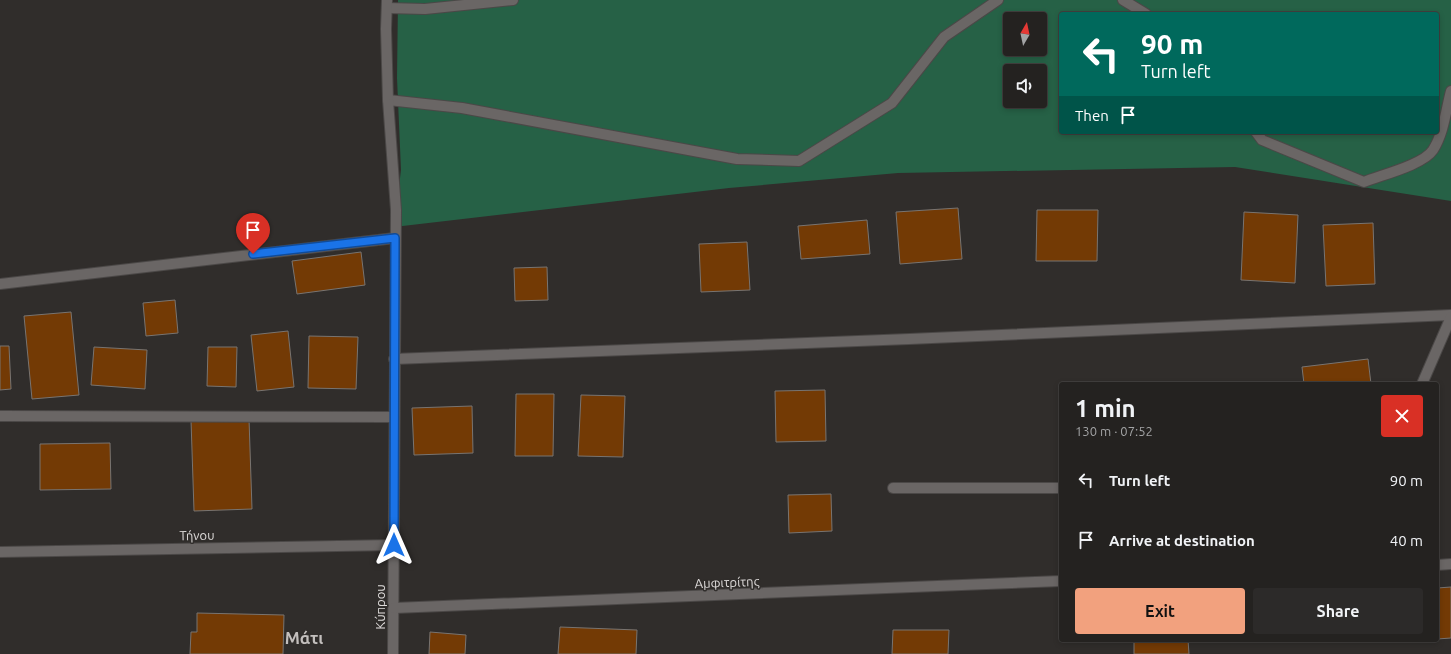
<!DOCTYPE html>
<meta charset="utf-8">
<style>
body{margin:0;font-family:Ubuntu,sans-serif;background:#2c2a29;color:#f1f3f6;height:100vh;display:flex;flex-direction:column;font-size:15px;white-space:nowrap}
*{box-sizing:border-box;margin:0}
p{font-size:13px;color:#a3a4a5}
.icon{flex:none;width:22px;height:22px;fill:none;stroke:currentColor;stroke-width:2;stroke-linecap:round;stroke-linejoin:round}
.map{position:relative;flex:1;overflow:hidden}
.side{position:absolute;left:1059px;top:382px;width:380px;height:260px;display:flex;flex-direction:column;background:#242220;border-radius:4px;box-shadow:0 2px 6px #0003,0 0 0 1px #413f3e}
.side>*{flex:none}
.hud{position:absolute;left:1059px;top:12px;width:380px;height:122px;border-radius:4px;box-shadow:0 2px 6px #0003,0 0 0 1px #413f3e;background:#00695c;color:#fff;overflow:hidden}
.needle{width:26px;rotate:9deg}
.controls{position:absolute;left:1003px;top:12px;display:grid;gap:8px}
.controls a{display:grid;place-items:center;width:44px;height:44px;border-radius:4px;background:#242220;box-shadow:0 2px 6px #0003,0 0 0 1px #413f3e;font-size:20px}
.pin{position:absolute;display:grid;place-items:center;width:34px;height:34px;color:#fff;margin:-41px -17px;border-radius:50% 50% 50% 0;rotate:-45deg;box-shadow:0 0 4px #0007}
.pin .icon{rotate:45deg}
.me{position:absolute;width:44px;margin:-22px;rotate:0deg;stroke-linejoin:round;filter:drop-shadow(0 0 3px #0008)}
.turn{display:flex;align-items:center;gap:14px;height:84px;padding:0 16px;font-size:18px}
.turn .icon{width:52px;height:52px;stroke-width:2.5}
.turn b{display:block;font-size:28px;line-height:34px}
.then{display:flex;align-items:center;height:38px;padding:0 16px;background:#0003;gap:8px;font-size:15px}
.round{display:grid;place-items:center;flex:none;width:42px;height:42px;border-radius:4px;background:#2c2a29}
.head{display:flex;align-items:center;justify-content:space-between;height:68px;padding:0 16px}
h1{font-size:24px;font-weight:700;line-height:30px}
.action{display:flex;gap:8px;margin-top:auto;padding:8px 16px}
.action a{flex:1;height:46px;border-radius:4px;background:#f2a17e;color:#111;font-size:16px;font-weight:700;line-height:46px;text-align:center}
.action a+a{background:#2c2a29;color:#f1f3f6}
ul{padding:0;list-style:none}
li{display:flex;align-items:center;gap:12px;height:60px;padding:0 16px}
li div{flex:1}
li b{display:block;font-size:15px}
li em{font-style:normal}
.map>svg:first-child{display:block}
.green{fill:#266146;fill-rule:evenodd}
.building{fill:#733a05;stroke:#787471}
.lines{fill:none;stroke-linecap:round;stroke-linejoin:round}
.service-casing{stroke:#4b4847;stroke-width:12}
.minor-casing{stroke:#4b4847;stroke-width:12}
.service{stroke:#6a6665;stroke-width:10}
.minor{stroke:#6a6665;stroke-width:10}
.route-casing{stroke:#114b97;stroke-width:10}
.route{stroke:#1a73e8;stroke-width:7}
.labels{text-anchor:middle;stroke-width:3;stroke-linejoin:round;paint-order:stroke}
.street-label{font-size:13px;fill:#dedbda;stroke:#302d2b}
.district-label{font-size:17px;font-weight:bold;fill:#c3bfbd;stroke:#302d2b}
</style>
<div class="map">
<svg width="1451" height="654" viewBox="0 0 1451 654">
<rect width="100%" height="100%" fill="#302d2b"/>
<!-- green -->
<path class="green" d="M 398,0 L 1451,0 L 1451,201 L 1235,167 L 898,173 L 729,188 L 394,227 L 401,170 L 397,78 ZM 1061,14 L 1437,14 L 1437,132 L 1061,132 ZM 1010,19 L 1040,19 L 1040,49 L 1010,49 ZM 1010,71 L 1040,71 L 1040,101 L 1010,101 Z"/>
<!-- building -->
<g class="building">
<polygon points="958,208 962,259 900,264 896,212"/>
<polygon points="1037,210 1098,210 1097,261 1036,261"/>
<polygon points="1244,212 1298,215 1295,283 1241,280"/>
<polygon points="867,220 870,254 801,259 798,226"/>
<polygon points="1373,223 1375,284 1326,286 1323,225"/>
<polygon points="747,242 750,290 701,292 699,244"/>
<polygon points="361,252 365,285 297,294 292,261"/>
<polygon points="547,267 548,300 515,301 514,268"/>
<polygon points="175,300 178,333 146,336 143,303"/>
<polygon points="71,312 79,395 32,399 24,316"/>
<polygon points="288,331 294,387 257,391 251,335"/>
<polygon points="309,336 358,337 356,389 308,388"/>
<polygon points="0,346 9,346 11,389 0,390"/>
<polygon points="94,347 147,350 145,389 91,385"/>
<polygon points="208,347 237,347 236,387 207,386"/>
<polygon points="1368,359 1371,384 1304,384 1302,367"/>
<polygon points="825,390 826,441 776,442 775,391"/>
<polygon points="516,394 554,394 553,456 515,456"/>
<polygon points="581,395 625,396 623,457 578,456"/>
<polygon points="472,406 473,453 414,455 412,408"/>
<polygon points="249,419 252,509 194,511 191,420"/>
<polygon points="110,443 111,489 40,490 40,444"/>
<polygon points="831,494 832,531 789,533 788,495"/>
<polygon points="1451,587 1451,638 1437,639 1437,588"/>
<polygon points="197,613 284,615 283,654 190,654 191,632 197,632"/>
<polygon points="560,627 637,630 636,654 558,654"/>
<polygon points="893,630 949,630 948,654 892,654"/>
<polygon points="430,632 466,635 465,654 429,654"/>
<polygon points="1134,640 1188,640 1189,654 1134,654"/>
</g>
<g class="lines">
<defs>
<g id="service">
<polyline points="1123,0 1146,14"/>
<polyline points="387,8 425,9 513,0"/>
<polyline points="388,100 462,108 737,159 799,161 892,103 944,37 998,0"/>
<path d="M 1256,132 L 1262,140 L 1364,182 C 1381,175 1423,165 1433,150 C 1444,133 1446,109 1451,91"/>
<polyline points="0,284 395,238"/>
</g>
<g id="minor">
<polyline points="387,0 386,29 388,100 396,210 393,654"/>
<polyline points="394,359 909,339 1451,315"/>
<polyline points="1422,384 1451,317"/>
<polyline points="0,416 394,417"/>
<polyline points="893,488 1061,488"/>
<polyline points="0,552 394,545"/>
<polyline points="1437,565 1451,564"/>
<polyline points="394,608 1061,581"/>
</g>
</defs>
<!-- service casing -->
<use href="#service" class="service-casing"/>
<!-- minor casing -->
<use href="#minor" class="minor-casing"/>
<!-- service -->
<use href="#service" class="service"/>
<!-- minor -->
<use href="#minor" class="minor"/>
</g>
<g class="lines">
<defs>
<polyline id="route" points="253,254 395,238 394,545"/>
</defs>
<!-- route casing -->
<use href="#route" class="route-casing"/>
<!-- route -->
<use href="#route" class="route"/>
</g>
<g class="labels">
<!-- street labels -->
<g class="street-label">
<text transform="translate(197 535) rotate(-1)" y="5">Τήνου</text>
<text transform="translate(727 582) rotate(-2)" y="5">Αμφιτρίτης</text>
<text transform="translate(380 607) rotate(-90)" y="5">Κύπρου</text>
</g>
<!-- district labels -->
<g class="district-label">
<text x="304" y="644">Μάτι</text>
</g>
</g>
</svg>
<div class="controls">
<a><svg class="needle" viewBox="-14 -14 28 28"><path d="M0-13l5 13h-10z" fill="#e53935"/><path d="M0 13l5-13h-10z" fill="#a3a4a5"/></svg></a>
<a><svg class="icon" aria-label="sound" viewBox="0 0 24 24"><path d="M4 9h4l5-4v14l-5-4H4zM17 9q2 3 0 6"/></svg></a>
</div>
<div class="pin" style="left:253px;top:254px;background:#d93025"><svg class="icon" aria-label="arrive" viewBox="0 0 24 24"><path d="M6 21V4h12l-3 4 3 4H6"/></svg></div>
<svg class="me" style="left:394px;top:545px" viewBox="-20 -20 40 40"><path d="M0-17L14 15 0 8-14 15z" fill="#1a73e8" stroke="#fff" stroke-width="4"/></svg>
<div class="hud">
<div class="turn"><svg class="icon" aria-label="left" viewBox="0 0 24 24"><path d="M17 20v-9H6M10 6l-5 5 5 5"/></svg><div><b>90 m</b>Turn left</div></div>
<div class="then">Then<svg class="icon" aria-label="arrive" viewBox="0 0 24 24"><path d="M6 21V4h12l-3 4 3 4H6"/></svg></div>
</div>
<section class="side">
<div class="head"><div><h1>1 min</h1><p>130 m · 07:52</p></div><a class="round" style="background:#d93025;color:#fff"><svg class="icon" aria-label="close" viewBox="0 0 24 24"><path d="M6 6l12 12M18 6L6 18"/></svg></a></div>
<ul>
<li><svg class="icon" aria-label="left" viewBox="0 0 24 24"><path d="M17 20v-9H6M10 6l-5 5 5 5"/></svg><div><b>Turn left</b></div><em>90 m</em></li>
<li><svg class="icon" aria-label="arrive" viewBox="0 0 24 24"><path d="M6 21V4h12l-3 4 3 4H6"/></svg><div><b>Arrive at destination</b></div><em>40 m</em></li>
</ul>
<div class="action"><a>Exit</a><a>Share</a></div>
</section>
</div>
